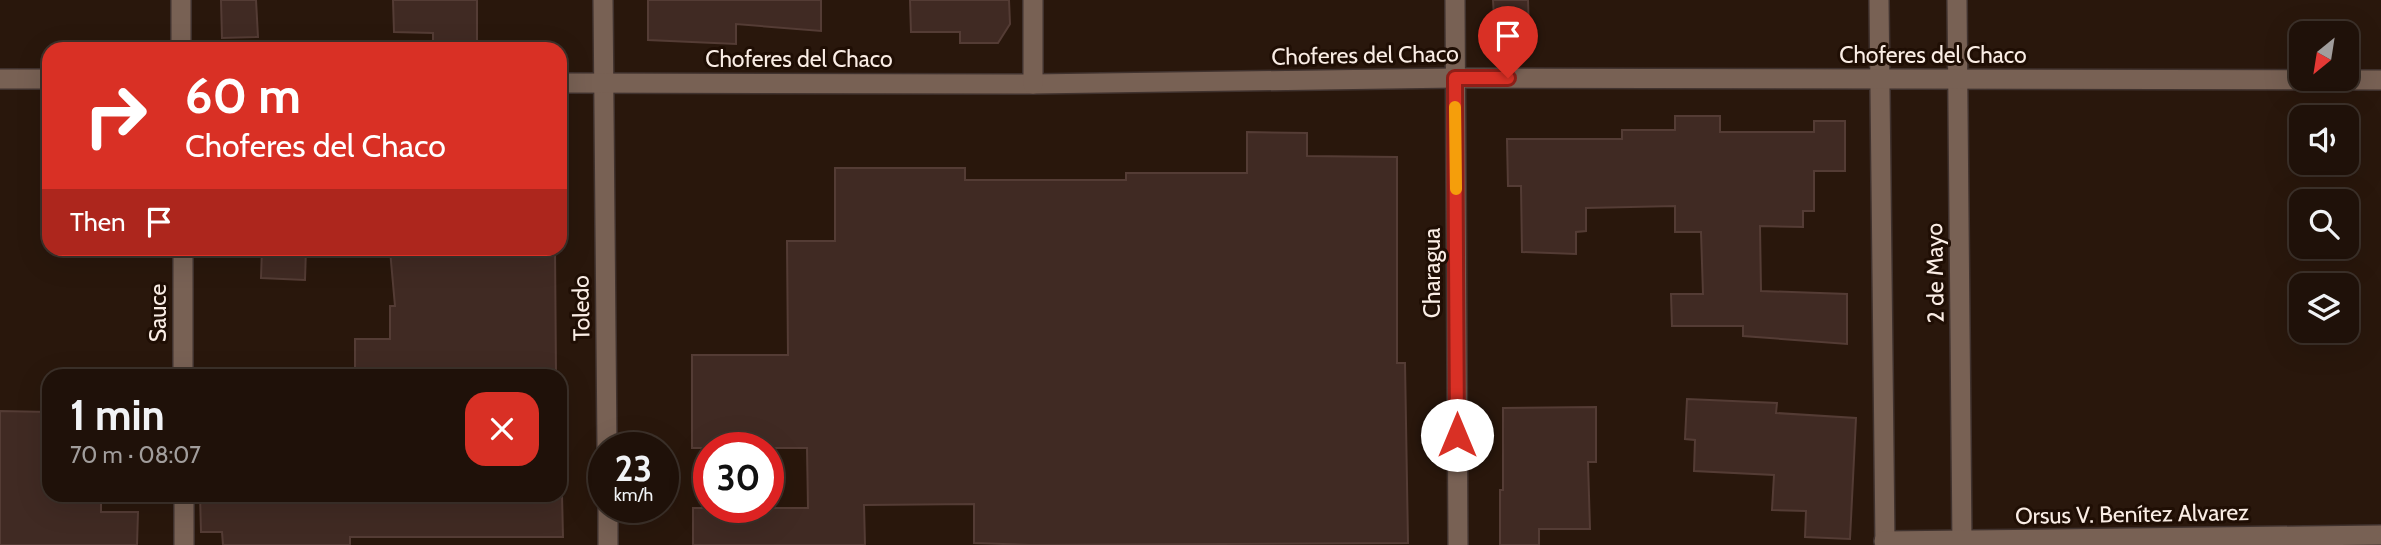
<!DOCTYPE html>
<meta charset="utf-8">
<style>
body{margin:0;font-family:Cabin,sans-serif;background:#2c1f17;color:#f1f3f6;height:100vh;display:flex;flex-direction:column;font-size:26px;white-space:nowrap}
*{box-sizing:border-box;margin:0}
p{font-size:23px;color:#a19d9c}
.icon{flex:none;width:38px;height:38px;fill:none;stroke:currentColor;stroke-width:2;stroke-linecap:round;stroke-linejoin:round}
.map{position:relative;flex:1;overflow:hidden}
.side{position:absolute;left:42px;top:369px;width:525px;height:133px;display:flex;flex-direction:column;background:#1f1109;border-radius:21px;box-shadow:0 7px 28px #0002,0 0 0 2px #3c312a}
.side>*{flex:none}
.top-card{position:absolute;left:42px;top:42px;width:525px;height:214px;border-radius:21px;box-shadow:0 7px 28px #0002,0 0 0 2px #3c312a;background:#d93025;color:#fff;overflow:hidden}
.needle{width:46px;rotate:210deg}
.fabs{position:absolute;left:2289px;top:21px;display:grid;gap:14px}
.fabs a{display:grid;place-items:center;width:70px;height:70px;border-radius:14px;background:#1f1109;box-shadow:0 7px 28px #0002,0 0 0 2px #3c312a;font-size:35px}
.speed{position:absolute;left:588px;top:432px;display:flex;gap:14px;font-size:35px;font-weight:700;text-align:center}
.speed>*{display:grid;place-content:center;width:91px;height:91px;border-radius:50%;background:#1f1109;box-shadow:0 7px 28px #0002,0 0 0 2px #3c312a;line-height:1}
.speed small{font-size:18px;font-weight:400}
.speed .limit{border:10px solid #d22;background:#fff;color:#111}
.pin{position:absolute;display:grid;place-items:center;width:60px;height:60px;color:#fff;margin:-72px -30px;border-radius:50% 50% 50% 0;rotate:-45deg;box-shadow:0 0 7px #0007}
.pin .icon{rotate:45deg}
.me{position:absolute;width:77px;margin:-38px;rotate:0deg;stroke-linejoin:round;filter:drop-shadow(0 0 5px #0008)}
.turn{display:flex;align-items:center;gap:24px;height:147px;padding:0 28px;font-size:32px}
.turn .icon{width:91px;height:91px;stroke-width:2.5}
.turn b{display:block;font-size:49px;line-height:60px}
.then{display:flex;align-items:center;height:66px;padding:0 28px;background:#0003;gap:14px;font-size:26px}
.round{display:grid;place-items:center;flex:none;width:74px;height:74px;border-radius:21px;background:#2c1f17}
.head{display:flex;align-items:center;justify-content:space-between;height:119px;padding:0 28px}
h1{font-size:42px;font-weight:700;line-height:52px}
.map>svg:first-child{display:block}
.building{fill:#402a23;stroke:#543c35;stroke-width:2}
.lines{fill:none;stroke-linecap:round;stroke-linejoin:round}
.minor-casing{stroke:#40322e;stroke-width:22}
.minor{stroke:#786154;stroke-width:19}
.route-casing{stroke:#8d1f18;stroke-width:18}
.route{stroke:#d93025;stroke-width:12}
.slow{stroke:#f59e0b;stroke-width:12}
.labels{text-anchor:middle;stroke-width:6;stroke-linejoin:round;paint-order:stroke}
.street-label{font-size:23px;fill:#faede5;stroke:#1f0e04}
</style>
<div class="map">
<svg width="2381" height="545" viewBox="0 0 2381 545">
<rect width="100%" height="100%" fill="#29170c"/>
<!-- building -->
<g class="building">
<polygon points="221,0 256,0 258,37 222,38"/>
<polygon points="393,0 477,0 477,45 433,44 433,33 394,32"/>
<polygon points="648,0 821,0 821,31 736,24 736,44 648,40"/>
<polygon points="910,0 1009,0 1010,24 998,43 960,43 960,32 911,32"/>
<polygon points="1493,0 1528,0 1529,33 1495,34"/>
<polygon points="1675,116 1720,116 1720,132 1814,132 1814,121 1845,121 1845,171 1814,171 1814,211 1803,211 1803,227 1760,226 1761,291 1847,294 1847,344 1743,336 1743,326 1672,326 1671,294 1703,294 1701,232 1675,232 1675,206 1586,208 1586,231 1576,232 1576,254 1522,252 1521,186 1508,186 1507,139 1622,139 1622,130 1675,130"/>
<polygon points="1247,132 1307,133 1307,156 1397,157 1397,363 1405,363 1408,543 1031,545 974,543 974,504 864,505 865,545 693,545 693,508 808,508 807,448 692,448 692,355 788,355 787,241 835,241 835,168 965,168 965,180 1126,180 1126,173 1247,173"/>
<polygon points="262,248 306,248 305,280 261,278"/>
<polygon points="411,248 555,248 556,376 355,376 355,339 390,339 390,306 395,306 390,250"/>
<polygon points="1687,399 1777,403 1776,413 1856,418 1850,539 1805,537 1806,511 1772,510 1774,475 1694,471 1695,440 1685,439"/>
<polygon points="1596,407 1596,462 1588,462 1590,529 1539,529 1539,545 1500,545 1500,490 1503,490 1503,408"/>
<polygon points="0,411 49,412 49,495 101,495 101,512 138,512 137,545 0,545"/>
<polygon points="200,495 562,495 563,537 350,537 350,545 223,545 222,532 201,532"/>
</g>
<g class="lines">
<defs>
<g id="minor">
<polyline points="181,0 181,49"/>
<polyline points="603,0 607,448"/>
<polyline points="1455,0 1458,545"/>
<polyline points="1879,0 1885,545"/>
<polyline points="1957,0 1962,545"/>
<polyline points="0,79 49,79"/>
<polyline points="560,83 1033,84 1455,78 2381,80"/>
<polyline points="1033,84 1033,0"/>
<polyline points="183,248 183,376"/>
<polyline points="184,495 184,545"/>
<polyline points="608,508 608,545"/>
<polyline points="1884,541 2381,535"/>
</g>
</defs>
<!-- minor casing -->
<use href="#minor" class="minor-casing"/>
<!-- minor -->
<use href="#minor" class="minor"/>
</g>
<g class="lines">
<defs>
<polyline id="route" points="1457,435 1455,78 1508,78"/>
</defs>
<!-- route casing -->
<use href="#route" class="route-casing"/>
<!-- route -->
<use href="#route" class="route"/>
<!-- slow -->
<polyline class="slow" points="1455,107 1456,189"/>
</g>
<g class="labels">
<!-- street labels -->
<g class="street-label">
<text transform="translate(1365 55) rotate(-1)" y="8">Choferes del Chaco</text>
<text x="1933" y="63">Choferes del Chaco</text>
<text x="799" y="67">Choferes del Chaco</text>
<text transform="translate(1432 273) rotate(-90)" y="8">Charagua</text>
<text transform="translate(1935 273) rotate(-91)" y="8">2 de Mayo</text>
<text transform="translate(581 308) rotate(-91)" y="8">Toledo</text>
<text transform="translate(158 313) rotate(-90)" y="8">Sauce</text>
<text transform="translate(2132 514) rotate(-1)" y="8">Orsus V. Benítez Alvarez</text>
</g>
</g>
</svg>
<div class="fabs">
<a><svg class="needle" viewBox="-14 -14 28 28"><path d="M0-13l5 13h-10z" fill="#e53935"/><path d="M0 13l5-13h-10z" fill="#a19d9c"/></svg></a>
<a><svg class="icon" aria-label="sound" viewBox="0 0 24 24"><path d="M4 9h4l5-4v14l-5-4H4zM17 9q2 3 0 6"/></svg></a>
<a><svg class="icon" aria-label="search" viewBox="0 0 24 24"><circle cx="10" cy="10" r="6"/><path d="M15 15l6 6"/></svg></a>
<a><svg class="icon" aria-label="layers" viewBox="0 0 24 24"><path d="M12 4l9 5-9 5-9-5zM3 14l9 5 9-5"/></svg></a>
</div>
<div class="speed"><div>23<small>km/h</small></div><div class="limit">30</div></div>
<div class="pin" style="left:1508px;top:78px;background:#d93025"><svg class="icon" aria-label="arrive" viewBox="0 0 24 24"><path d="M6 21V4h12l-3 4 3 4H6"/></svg></div>
<svg class="me" style="left:1457px;top:435px" viewBox="-20 -20 40 40"><circle r="19" fill="#fff"/><path d="M0-13L10 11 0 6-10 11z" fill="#d93025"/></svg>
<div class="top-card">
<div class="turn"><svg class="icon" aria-label="right" viewBox="0 0 24 24"><path d="M7 20v-9h11M14 6l5 5-5 5"/></svg><div><b>60 m</b>Choferes del Chaco</div></div>
<div class="then">Then<svg class="icon" aria-label="arrive" viewBox="0 0 24 24"><path d="M6 21V4h12l-3 4 3 4H6"/></svg></div>
</div>
<section class="side">
<div class="head"><div><h1>1 min</h1><p>70 m · 08:07</p></div><a class="round" style="background:#d93025;color:#fff"><svg class="icon" aria-label="close" viewBox="0 0 24 24"><path d="M6 6l12 12M18 6L6 18"/></svg></a></div>
</section>
</div>
